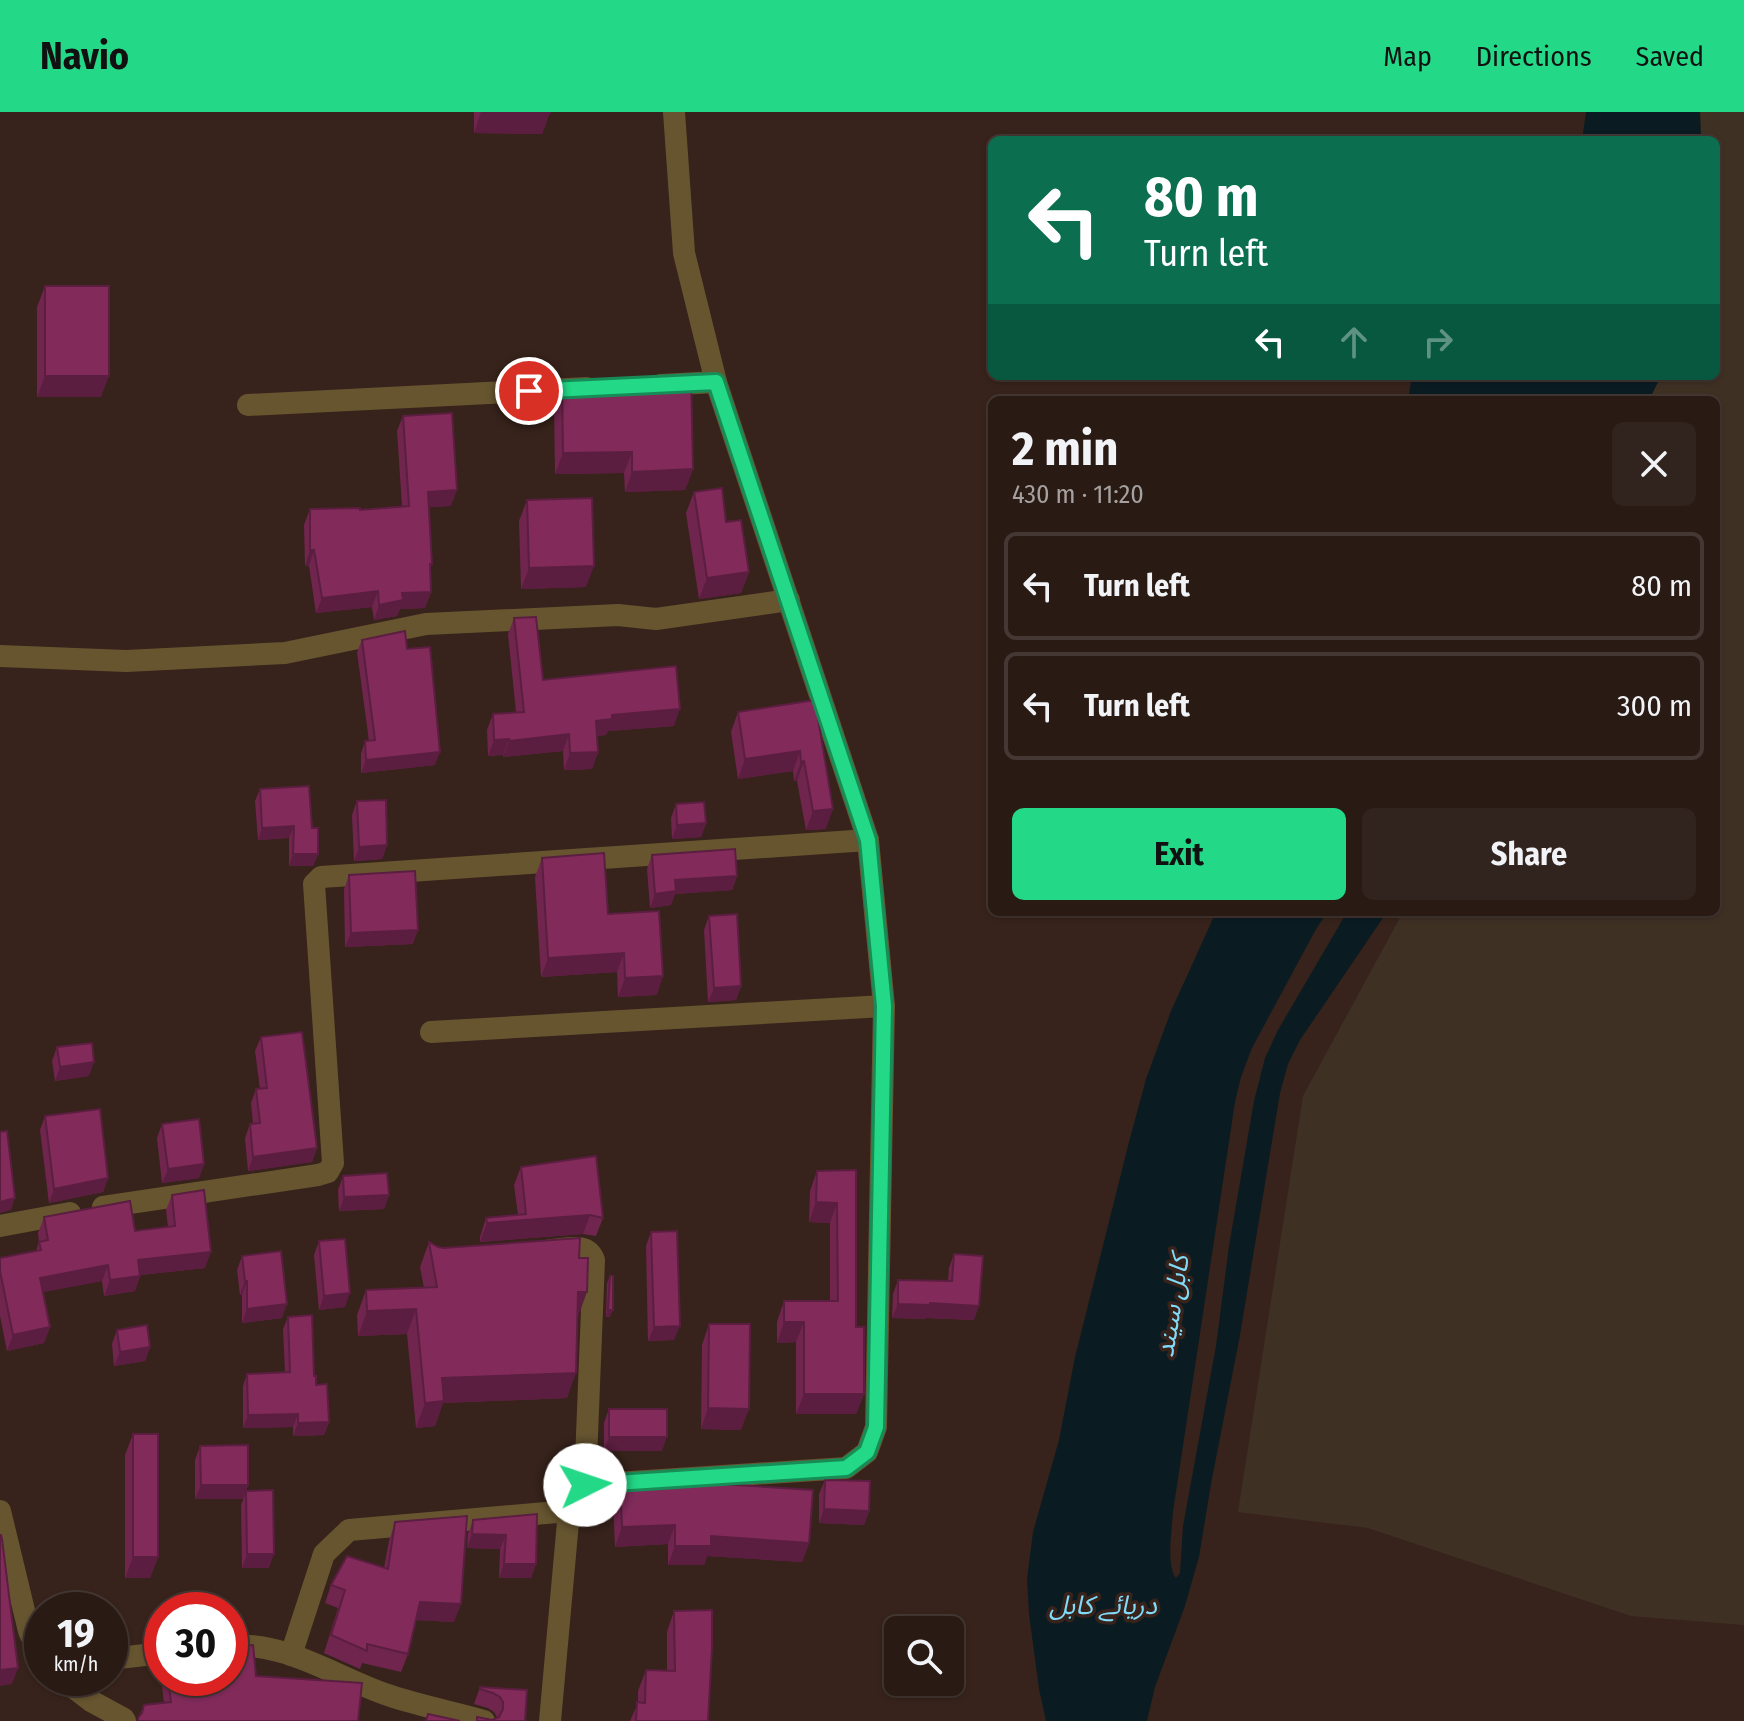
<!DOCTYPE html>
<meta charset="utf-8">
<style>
body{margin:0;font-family:"Fira Sans Condensed","Noto Sans Arabic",sans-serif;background:#31231d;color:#f1f3f6;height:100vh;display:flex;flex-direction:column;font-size:30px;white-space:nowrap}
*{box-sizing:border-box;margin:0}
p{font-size:26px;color:#a5a1a0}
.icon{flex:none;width:44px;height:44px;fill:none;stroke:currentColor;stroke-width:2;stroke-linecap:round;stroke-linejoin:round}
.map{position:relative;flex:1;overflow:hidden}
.drawer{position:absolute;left:988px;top:284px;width:732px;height:520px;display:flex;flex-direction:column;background:#291a14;border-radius:12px;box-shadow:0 2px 6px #0004,0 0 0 2px #453834}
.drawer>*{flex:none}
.guide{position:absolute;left:988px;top:24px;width:732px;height:244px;border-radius:12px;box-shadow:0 2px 6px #0004,0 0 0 2px #453834;background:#0b6e4f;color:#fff;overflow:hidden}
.tools{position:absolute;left:884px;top:1504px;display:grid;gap:16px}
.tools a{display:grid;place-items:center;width:80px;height:80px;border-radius:12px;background:#291a14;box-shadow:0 2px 6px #0004,0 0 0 2px #453834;font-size:40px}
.speed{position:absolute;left:24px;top:1480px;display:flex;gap:16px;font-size:40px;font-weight:700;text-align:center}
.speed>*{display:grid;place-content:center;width:104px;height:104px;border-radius:50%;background:#291a14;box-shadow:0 2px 6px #0004,0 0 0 2px #453834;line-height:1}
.speed small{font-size:20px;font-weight:400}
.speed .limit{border:12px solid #d22;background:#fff;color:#111}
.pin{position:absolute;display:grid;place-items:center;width:68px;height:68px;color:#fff;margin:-34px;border:4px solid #fff;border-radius:50%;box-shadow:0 2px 8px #0007}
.me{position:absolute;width:88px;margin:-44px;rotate:86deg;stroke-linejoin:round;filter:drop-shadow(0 0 6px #0008)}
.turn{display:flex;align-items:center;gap:28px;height:168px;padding:0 24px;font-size:36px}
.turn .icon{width:104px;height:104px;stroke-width:2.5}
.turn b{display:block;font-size:56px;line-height:68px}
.lanes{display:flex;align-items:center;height:76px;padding:0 24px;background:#0003;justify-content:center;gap:40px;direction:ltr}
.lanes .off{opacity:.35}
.round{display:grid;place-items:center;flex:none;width:84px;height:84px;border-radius:12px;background:#31231d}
.headline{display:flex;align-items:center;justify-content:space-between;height:136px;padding:0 24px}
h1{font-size:48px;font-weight:700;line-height:60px}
.cta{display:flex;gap:16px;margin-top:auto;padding:16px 24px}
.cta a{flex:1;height:92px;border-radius:12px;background:#23d886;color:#111;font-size:32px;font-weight:700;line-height:92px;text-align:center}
.cta a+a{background:#31231d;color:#f1f3f6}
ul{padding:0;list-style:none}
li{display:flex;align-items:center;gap:24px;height:108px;margin:0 16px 12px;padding:0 8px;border:4px solid #453834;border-radius:12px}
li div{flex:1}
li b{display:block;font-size:30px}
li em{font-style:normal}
header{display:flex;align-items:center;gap:48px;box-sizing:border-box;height:112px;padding:0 40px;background:#23d886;color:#111}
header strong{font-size:38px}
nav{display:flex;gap:44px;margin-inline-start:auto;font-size:28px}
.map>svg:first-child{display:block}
.industrial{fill:#3f3024}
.water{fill:#0a1c22}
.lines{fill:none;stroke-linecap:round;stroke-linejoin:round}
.minor{stroke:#675530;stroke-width:22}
.wall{fill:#70254e}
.shaded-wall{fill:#5b1e40}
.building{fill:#822b5b;stroke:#5b1e40;stroke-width:2}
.route-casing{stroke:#178c57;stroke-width:20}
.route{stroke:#23d886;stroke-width:14}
.labels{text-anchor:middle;stroke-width:7;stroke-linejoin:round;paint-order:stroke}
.water-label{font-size:26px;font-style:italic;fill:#80dbf8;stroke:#37231b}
</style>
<header>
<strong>Navio</strong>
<nav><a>Map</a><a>Directions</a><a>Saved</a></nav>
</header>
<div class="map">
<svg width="1744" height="1609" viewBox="0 0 1744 1609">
<rect width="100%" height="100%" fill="#37231b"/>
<!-- industrial -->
<polygon class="industrial" points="1700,0 1744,0 1744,1513 1631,1504 1368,1416 1238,1400 1303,984 1403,800 1716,800 1716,288 1649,288 1661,264 1716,264 1716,28 1701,28"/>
<!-- water -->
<g class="water">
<polygon points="1586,0 1700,0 1701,28 1582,28"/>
<polygon points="1412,264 1661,264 1649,288 1408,288"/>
<path d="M 1216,800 L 1327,800 L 1315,819 L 1252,936 L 1241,965 L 1235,990 L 1173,1400 C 1172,1417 1166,1454 1176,1466 L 1180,1461 L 1183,1414 L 1216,1234 L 1229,1134 L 1254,989 L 1265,946 L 1278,918 L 1347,800 L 1387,800 L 1300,928 L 1288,952 L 1280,981 L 1240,1223 L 1211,1372 L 1199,1445 L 1185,1494 L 1155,1575 L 1147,1609 L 1046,1609 L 1039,1577 L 1029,1502 L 1027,1467 L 1033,1420 L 1059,1328 L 1075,1245 L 1129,1030 L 1146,967 L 1171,899 Z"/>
</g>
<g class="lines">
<!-- minor -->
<g class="minor">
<polyline points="661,273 716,270"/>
<polyline points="248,293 587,276"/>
<polyline points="0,544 126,549 285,541 426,512 618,503 656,507 789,488"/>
<polyline points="431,920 884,894"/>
<polyline points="103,1095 318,1063 328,1060 333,1051 314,772 321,765 868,728"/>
<polyline points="0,1114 70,1101"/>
<path d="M 551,1138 C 568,1137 587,1130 594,1148 L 585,1373"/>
<polyline points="0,1399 29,1519 42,1547"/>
<path d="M 230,1534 C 286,1529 337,1566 388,1583 C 420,1594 453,1600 484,1609"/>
<polyline points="291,1543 324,1442 349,1418 569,1399"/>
<polyline points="110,1547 162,1541"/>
<polyline points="61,1566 91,1589 124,1607 125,1609"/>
<polyline points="550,1609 569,1399 573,1379 585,1373 846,1356 867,1340 876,1315 884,894 868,728 716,270 684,141 674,0"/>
</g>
</g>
<!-- wall -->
<g class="wall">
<polygon points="474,0 550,0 542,22 474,21"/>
<polygon points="45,174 101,285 37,285 37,195"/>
<polygon points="562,271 693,357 685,378 625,380 624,361 555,362 554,292"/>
<polygon points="403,304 451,394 428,395 432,452 430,456 431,480 425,496 400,497 397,504 374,508 372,495 316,501 309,454 305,454 304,413 310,397 360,398 402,394 397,319"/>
<polygon points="694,380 726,410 749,460 741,481 699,487 686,401"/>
<polygon points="527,388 586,475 521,477 519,409"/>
<polygon points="514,506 543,568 674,614 608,619 606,623 597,624 598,640 592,657 564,658 563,639 503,645 503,643 488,644 487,618 493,602 516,600 508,522"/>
<polygon points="362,528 407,537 435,653 361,661 361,642 365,629 369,629 357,540"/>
<polygon points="815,588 826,717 806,718 797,669 794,669 793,659 738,667 731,620 738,600"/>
<polygon points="260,677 312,716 318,742 313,754 289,754 289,726 258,728 255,689"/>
<polygon points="357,689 387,733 382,747 354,749 352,703"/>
<polygon points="676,692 706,711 701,725 672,727 671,706"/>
<polygon points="652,743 737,764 732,778 675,782 671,793 650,796 647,757"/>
<polygon points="542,746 608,802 657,883 618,885 617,860 541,865 535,765"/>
<polygon points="349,763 413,832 345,835 344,777"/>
<polygon points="709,804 741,874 736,888 708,890 704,818"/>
<polygon points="261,925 317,1036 312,1050 248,1059 245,1026 250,1012 253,1012 251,991 256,977 260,977 255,939"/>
<polygon points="57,935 89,964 55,969 52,949"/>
<polygon points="45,1004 108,1066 103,1080 49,1091 40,1018"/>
<polygon points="162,1012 204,1052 199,1066 162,1071 157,1026"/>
<polygon points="521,1055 603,1106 596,1124 583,1122 480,1130 480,1125 486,1106 518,1103 514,1073"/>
<polygon points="856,1058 856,1215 864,1282 856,1302 796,1302 796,1230 777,1231 777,1210 784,1189 830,1189 830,1111 809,1110 810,1079 817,1059"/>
<polygon points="343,1064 389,1083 384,1097 339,1099 338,1078"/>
<polygon points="172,1083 205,1156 140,1163 135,1179 104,1184 102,1169 42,1180 50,1215 44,1231 7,1239 0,1204 0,1146 36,1139 39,1130 38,1121 44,1105 135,1119 168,1115 166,1098"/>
<polygon points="651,1120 674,1228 648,1229 646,1134"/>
<polygon points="319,1129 345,1195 319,1198 314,1143"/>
<polygon points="429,1130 578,1205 567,1286 443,1291 435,1314 416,1316 407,1222 358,1224 357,1203 366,1178 424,1176 420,1155"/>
<polygon points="954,1142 974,1208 926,1206 925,1207 892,1206 893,1182 898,1168 948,1169 949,1156"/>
<polygon points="242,1144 282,1206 242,1211 242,1183 240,1183 237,1158"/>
<polygon points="610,1164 610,1205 606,1205 607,1171"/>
<polygon points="288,1205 314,1264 316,1273 329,1310 324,1323 293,1324 293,1315 243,1316 243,1274 247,1262 285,1260 283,1217"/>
<polygon points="709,1212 741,1318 701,1317 702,1233"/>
<polygon points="117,1218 150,1235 145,1249 114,1254 112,1232"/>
<polygon points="609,1297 662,1339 604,1339 604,1311"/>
<polygon points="133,1322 158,1445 150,1466 125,1466 125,1343"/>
<polygon points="200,1334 248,1373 243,1387 195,1387 195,1348"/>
<polygon points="620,1368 809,1431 802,1450 707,1444 704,1453 668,1453 668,1432 615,1435 613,1387"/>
<polygon points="825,1368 869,1399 864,1413 819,1411 819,1382"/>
<polygon points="246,1379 269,1456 242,1456 241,1393"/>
<polygon points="537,1402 536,1452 531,1466 499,1466 500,1437 467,1436 468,1422 473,1408"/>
<polygon points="395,1410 454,1510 416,1508 408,1542 401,1560 362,1551 360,1557 324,1541 338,1496 325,1491 331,1473 384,1456 389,1429"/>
<polygon points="674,1499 708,1609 630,1609 638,1591 638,1579 646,1558 667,1559 667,1520"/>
<polygon points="162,1550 162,1566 230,1566 256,1564 358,1609 137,1609 144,1593 164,1591 160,1555"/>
<polygon points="480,1575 527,1578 525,1609 476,1609 477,1605 492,1608 497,1605 494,1600 488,1596 474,1592"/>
</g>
<!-- shaded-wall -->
<g class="shaded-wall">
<polygon points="481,0 550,1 542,22 474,21"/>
<polygon points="45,264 109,264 101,285 37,285"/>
<polygon points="632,340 624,361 555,362 563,341"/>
<polygon points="693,357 685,378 625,380 632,360"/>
<polygon points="457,378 451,394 422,396 428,380"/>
<polygon points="310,438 314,438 309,454 305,454"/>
<polygon points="594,454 586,475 521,477 529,456"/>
<polygon points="749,460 741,481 699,487 707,466"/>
<polygon points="378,479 372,495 316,501 322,486"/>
<polygon points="431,480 425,496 400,497 397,504 374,508 379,493 402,481"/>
<polygon points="680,597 674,614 608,619 606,623 590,625 596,609 612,603"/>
<polygon points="569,622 563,639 503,645 509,629"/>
<polygon points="509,627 503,643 488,644 494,628"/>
<polygon points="800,639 793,659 738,667 745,647"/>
<polygon points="440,640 435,653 361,661 366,648"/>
<polygon points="598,640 592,657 564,658 570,641"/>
<polygon points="804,649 797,669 794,669 801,650"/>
<polygon points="833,697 826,717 806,718 813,699"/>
<polygon points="706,711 701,725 672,727 677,713"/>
<polygon points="294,714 289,726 258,728 262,716"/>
<polygon points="387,733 382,747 354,749 359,735"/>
<polygon points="293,742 318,742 313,754 289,754"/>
<polygon points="737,764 732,778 675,782 671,793 650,796 655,782 675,768"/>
<polygon points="418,818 413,832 345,835 351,821"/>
<polygon points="624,841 617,860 541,865 548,846"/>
<polygon points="663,864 657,883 618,885 625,866"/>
<polygon points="741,874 736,888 708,890 714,876"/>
<polygon points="94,950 89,964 55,969 60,955"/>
<polygon points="317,1036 312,1050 248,1059 253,1045"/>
<polygon points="204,1052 199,1066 162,1071 168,1057"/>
<polygon points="108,1066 103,1080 49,1091 54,1077"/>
<polygon points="389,1083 384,1097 339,1099 344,1085"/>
<polygon points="15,1086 11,1098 0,1101 0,1090"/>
<polygon points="816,1090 837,1091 830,1111 809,1110"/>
<polygon points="590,1103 583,1122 480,1130 487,1111"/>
<polygon points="211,1140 205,1156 132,1164 138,1148"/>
<polygon points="108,1153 102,1169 34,1182 40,1166"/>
<polygon points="140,1164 135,1179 104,1184 110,1168"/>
<polygon points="245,1169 247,1169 242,1183 240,1183"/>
<polygon points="578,1180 587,1180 578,1205"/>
<polygon points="350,1181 345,1195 319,1198 324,1184"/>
<polygon points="930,1191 979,1194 974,1208 926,1206 925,1207 892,1206 898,1192"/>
<polygon points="287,1192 282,1206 242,1211 247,1197"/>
<polygon points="416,1197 407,1222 358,1224 367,1199"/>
<polygon points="608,1198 613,1198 610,1205 606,1205"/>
<polygon points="784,1210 804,1210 796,1230 777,1231"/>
<polygon points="680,1214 674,1228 648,1229 654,1215"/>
<polygon points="50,1215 44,1231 7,1239 13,1223"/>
<polygon points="150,1235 145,1249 114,1254 120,1240"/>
<polygon points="576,1261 567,1286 443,1291 435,1314 416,1316 425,1291 442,1266"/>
<polygon points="804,1282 864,1282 856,1302 796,1302"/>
<polygon points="708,1296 749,1297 741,1318 701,1317"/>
<polygon points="298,1302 293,1315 243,1316 248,1303"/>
<polygon points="329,1310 324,1323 293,1324 298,1311"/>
<polygon points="609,1325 667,1325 662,1339 604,1339"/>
<polygon points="201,1373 248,1373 243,1387 195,1387"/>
<polygon points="824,1397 869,1399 864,1413 819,1411"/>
<polygon points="675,1413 668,1432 615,1435 622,1415"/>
<polygon points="472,1422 506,1423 500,1437 467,1436"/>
<polygon points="711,1424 809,1431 802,1450 707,1444 704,1453 668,1453 675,1434"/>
<polygon points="247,1442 274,1442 269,1456 242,1456"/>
<polygon points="133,1445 158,1445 150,1466 125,1466"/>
<polygon points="504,1452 536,1452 531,1466 499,1466"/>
<polygon points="420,1490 461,1492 454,1510 413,1508"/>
<polygon points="18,1556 12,1572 0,1574 0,1558"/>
</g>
<!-- building -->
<g class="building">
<polygon points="481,0 550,0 550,1"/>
<rect x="45" y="174" width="64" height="90"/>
<polygon points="691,265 693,357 632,360 632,340 563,341 562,271"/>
<polygon points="452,301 457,378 428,380 432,452 430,452 431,480 402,481 403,488 379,493 378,479 322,486 314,438 310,438 310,397 360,396 360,398 409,394 403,304"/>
<polygon points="722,376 726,410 741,408 749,460 707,466 694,380"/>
<polygon points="592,386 594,454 529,456 527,388"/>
<polygon points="536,505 543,568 676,554 680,597 612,603 612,607 596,609 598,640 570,641 569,622 509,629 509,627 494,628 493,602 524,600 514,506"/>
<polygon points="405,519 407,537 430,535 440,640 366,648 365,629 375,628 362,528"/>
<polygon points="815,588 833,697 813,699 804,649 801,650 800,639 745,647 738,600"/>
<polygon points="309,674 312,716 318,716 318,742 293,742 294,714 262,716 260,677"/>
<polygon points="386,688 387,733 359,735 357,689"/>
<polygon points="704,690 706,711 677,713 676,692"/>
<polygon points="735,737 737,764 675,768 676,779 655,782 652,743"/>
<polygon points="604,741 608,802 659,799 663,864 625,866 624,841 548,846 542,746"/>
<polygon points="415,759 418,818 351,821 349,763"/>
<polygon points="737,802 741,874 714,876 709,804"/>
<polygon points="302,920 317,1036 253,1045 250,1012 260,1011 256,977 267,976 261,925"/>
<polygon points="92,931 94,950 60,955 57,935"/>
<polygon points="100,997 108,1066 54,1077 45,1004"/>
<polygon points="199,1007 204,1052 168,1057 162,1012"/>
<polygon points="7,1019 15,1086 0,1090 0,1020"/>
<polygon points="596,1044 603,1106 590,1103 487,1111 486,1106 526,1102 521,1055"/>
<polygon points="856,1058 856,1215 864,1215 864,1282 804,1282 804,1210 784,1210 784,1189 838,1189 837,1091 816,1090 817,1059"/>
<polygon points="387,1061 389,1083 344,1085 343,1064"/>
<polygon points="204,1078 211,1140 138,1148 140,1164 110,1168 108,1153 40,1166 50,1215 13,1223 0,1159 0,1146 41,1138 39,1130 48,1128 44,1105 130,1089 135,1119 175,1114 172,1083"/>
<polygon points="677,1119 680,1214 654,1215 651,1120"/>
<polygon points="580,1126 579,1146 588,1146 587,1180 578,1180 576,1261 442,1266 444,1289 425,1291 416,1197 367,1199 366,1178 437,1175 429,1130 438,1135 444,1136"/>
<polygon points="345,1127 350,1181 324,1184 319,1129"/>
<polygon points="281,1139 287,1192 247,1197 247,1169 245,1169 242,1144"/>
<polygon points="954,1142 983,1144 979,1194 930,1191 930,1193 898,1192 898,1168 952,1169"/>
<polygon points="610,1164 613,1164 613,1198 608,1198"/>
<polygon points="312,1203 314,1264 316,1264 316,1273 327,1272 329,1310 298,1311 298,1302 248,1303 247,1262 290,1260 288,1205"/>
<polygon points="709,1212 750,1212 749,1297 708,1296"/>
<polygon points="147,1213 150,1235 120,1240 117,1218"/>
<rect x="609" y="1297" width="58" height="28"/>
<rect x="133" y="1322" width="25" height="123"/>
<polygon points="248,1333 248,1373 201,1373 200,1334"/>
<polygon points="642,1367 813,1378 809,1431 711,1424 711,1434 675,1434 675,1413 622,1415 620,1368"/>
<polygon points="825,1368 870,1369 869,1399 824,1397"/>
<polygon points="273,1378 274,1442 247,1442 246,1379"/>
<polygon points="537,1402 536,1452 504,1452 506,1423 472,1422 473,1408"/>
<polygon points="467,1404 461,1492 420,1490 408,1542 367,1532 367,1539 331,1523 345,1478 331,1473 347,1444 388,1457 395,1410"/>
<polygon points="0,1423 1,1423 2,1427 18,1556 0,1558"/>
<polygon points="712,1498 712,1535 708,1609 636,1609 637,1590 645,1591 646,1558 675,1559 674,1499"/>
<polygon points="253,1533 256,1564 362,1571 358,1609 138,1609 138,1606 142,1601 144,1593 171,1590 168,1566 230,1566 230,1535"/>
<polygon points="480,1575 527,1578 525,1609 477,1609 477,1605 492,1608 499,1605 503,1597 503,1590 500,1585 493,1581 480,1577"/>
<polygon points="428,1602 460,1609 426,1609"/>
</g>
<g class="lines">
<defs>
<polyline id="route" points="529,279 716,270 868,728 884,894 876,1315 867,1340 846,1356 585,1373"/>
</defs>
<!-- route casing -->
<use href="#route" class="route-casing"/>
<!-- route -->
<use href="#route" class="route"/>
</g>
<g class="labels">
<!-- water labels -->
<g class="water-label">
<text transform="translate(1172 1194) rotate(-81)" y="9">کابل سيند</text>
<text x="1103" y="1502">دریائے کابل</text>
</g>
</g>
</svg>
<div class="tools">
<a><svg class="icon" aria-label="search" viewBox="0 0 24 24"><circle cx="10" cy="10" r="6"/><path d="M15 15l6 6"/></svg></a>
</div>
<div class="speed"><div>19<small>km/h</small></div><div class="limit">30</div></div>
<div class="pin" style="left:529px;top:279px;background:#d93025"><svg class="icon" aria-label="arrive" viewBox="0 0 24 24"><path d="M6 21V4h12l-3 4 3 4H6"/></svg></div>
<svg class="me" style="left:585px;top:1373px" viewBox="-20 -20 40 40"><circle r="19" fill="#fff"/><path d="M0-13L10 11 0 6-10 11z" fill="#23d886"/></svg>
<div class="guide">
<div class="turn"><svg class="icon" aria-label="left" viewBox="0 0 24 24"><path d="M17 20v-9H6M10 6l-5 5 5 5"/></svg><div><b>80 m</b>Turn left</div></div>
<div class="lanes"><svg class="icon" aria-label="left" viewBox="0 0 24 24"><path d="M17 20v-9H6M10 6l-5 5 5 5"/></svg><svg class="icon off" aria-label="ahead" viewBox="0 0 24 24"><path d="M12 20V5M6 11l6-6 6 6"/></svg><svg class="icon off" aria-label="right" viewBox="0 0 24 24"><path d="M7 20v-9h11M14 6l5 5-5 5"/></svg></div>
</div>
<section class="drawer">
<div class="headline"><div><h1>2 min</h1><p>430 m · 11:20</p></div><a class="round"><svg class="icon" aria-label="close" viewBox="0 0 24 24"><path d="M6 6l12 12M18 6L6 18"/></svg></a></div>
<ul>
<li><svg class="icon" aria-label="left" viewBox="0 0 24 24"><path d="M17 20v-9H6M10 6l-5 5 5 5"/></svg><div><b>Turn left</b></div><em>80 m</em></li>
<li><svg class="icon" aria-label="left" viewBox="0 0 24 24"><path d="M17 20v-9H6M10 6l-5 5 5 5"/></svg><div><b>Turn left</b></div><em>300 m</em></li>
</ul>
<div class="cta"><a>Exit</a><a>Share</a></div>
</section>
</div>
